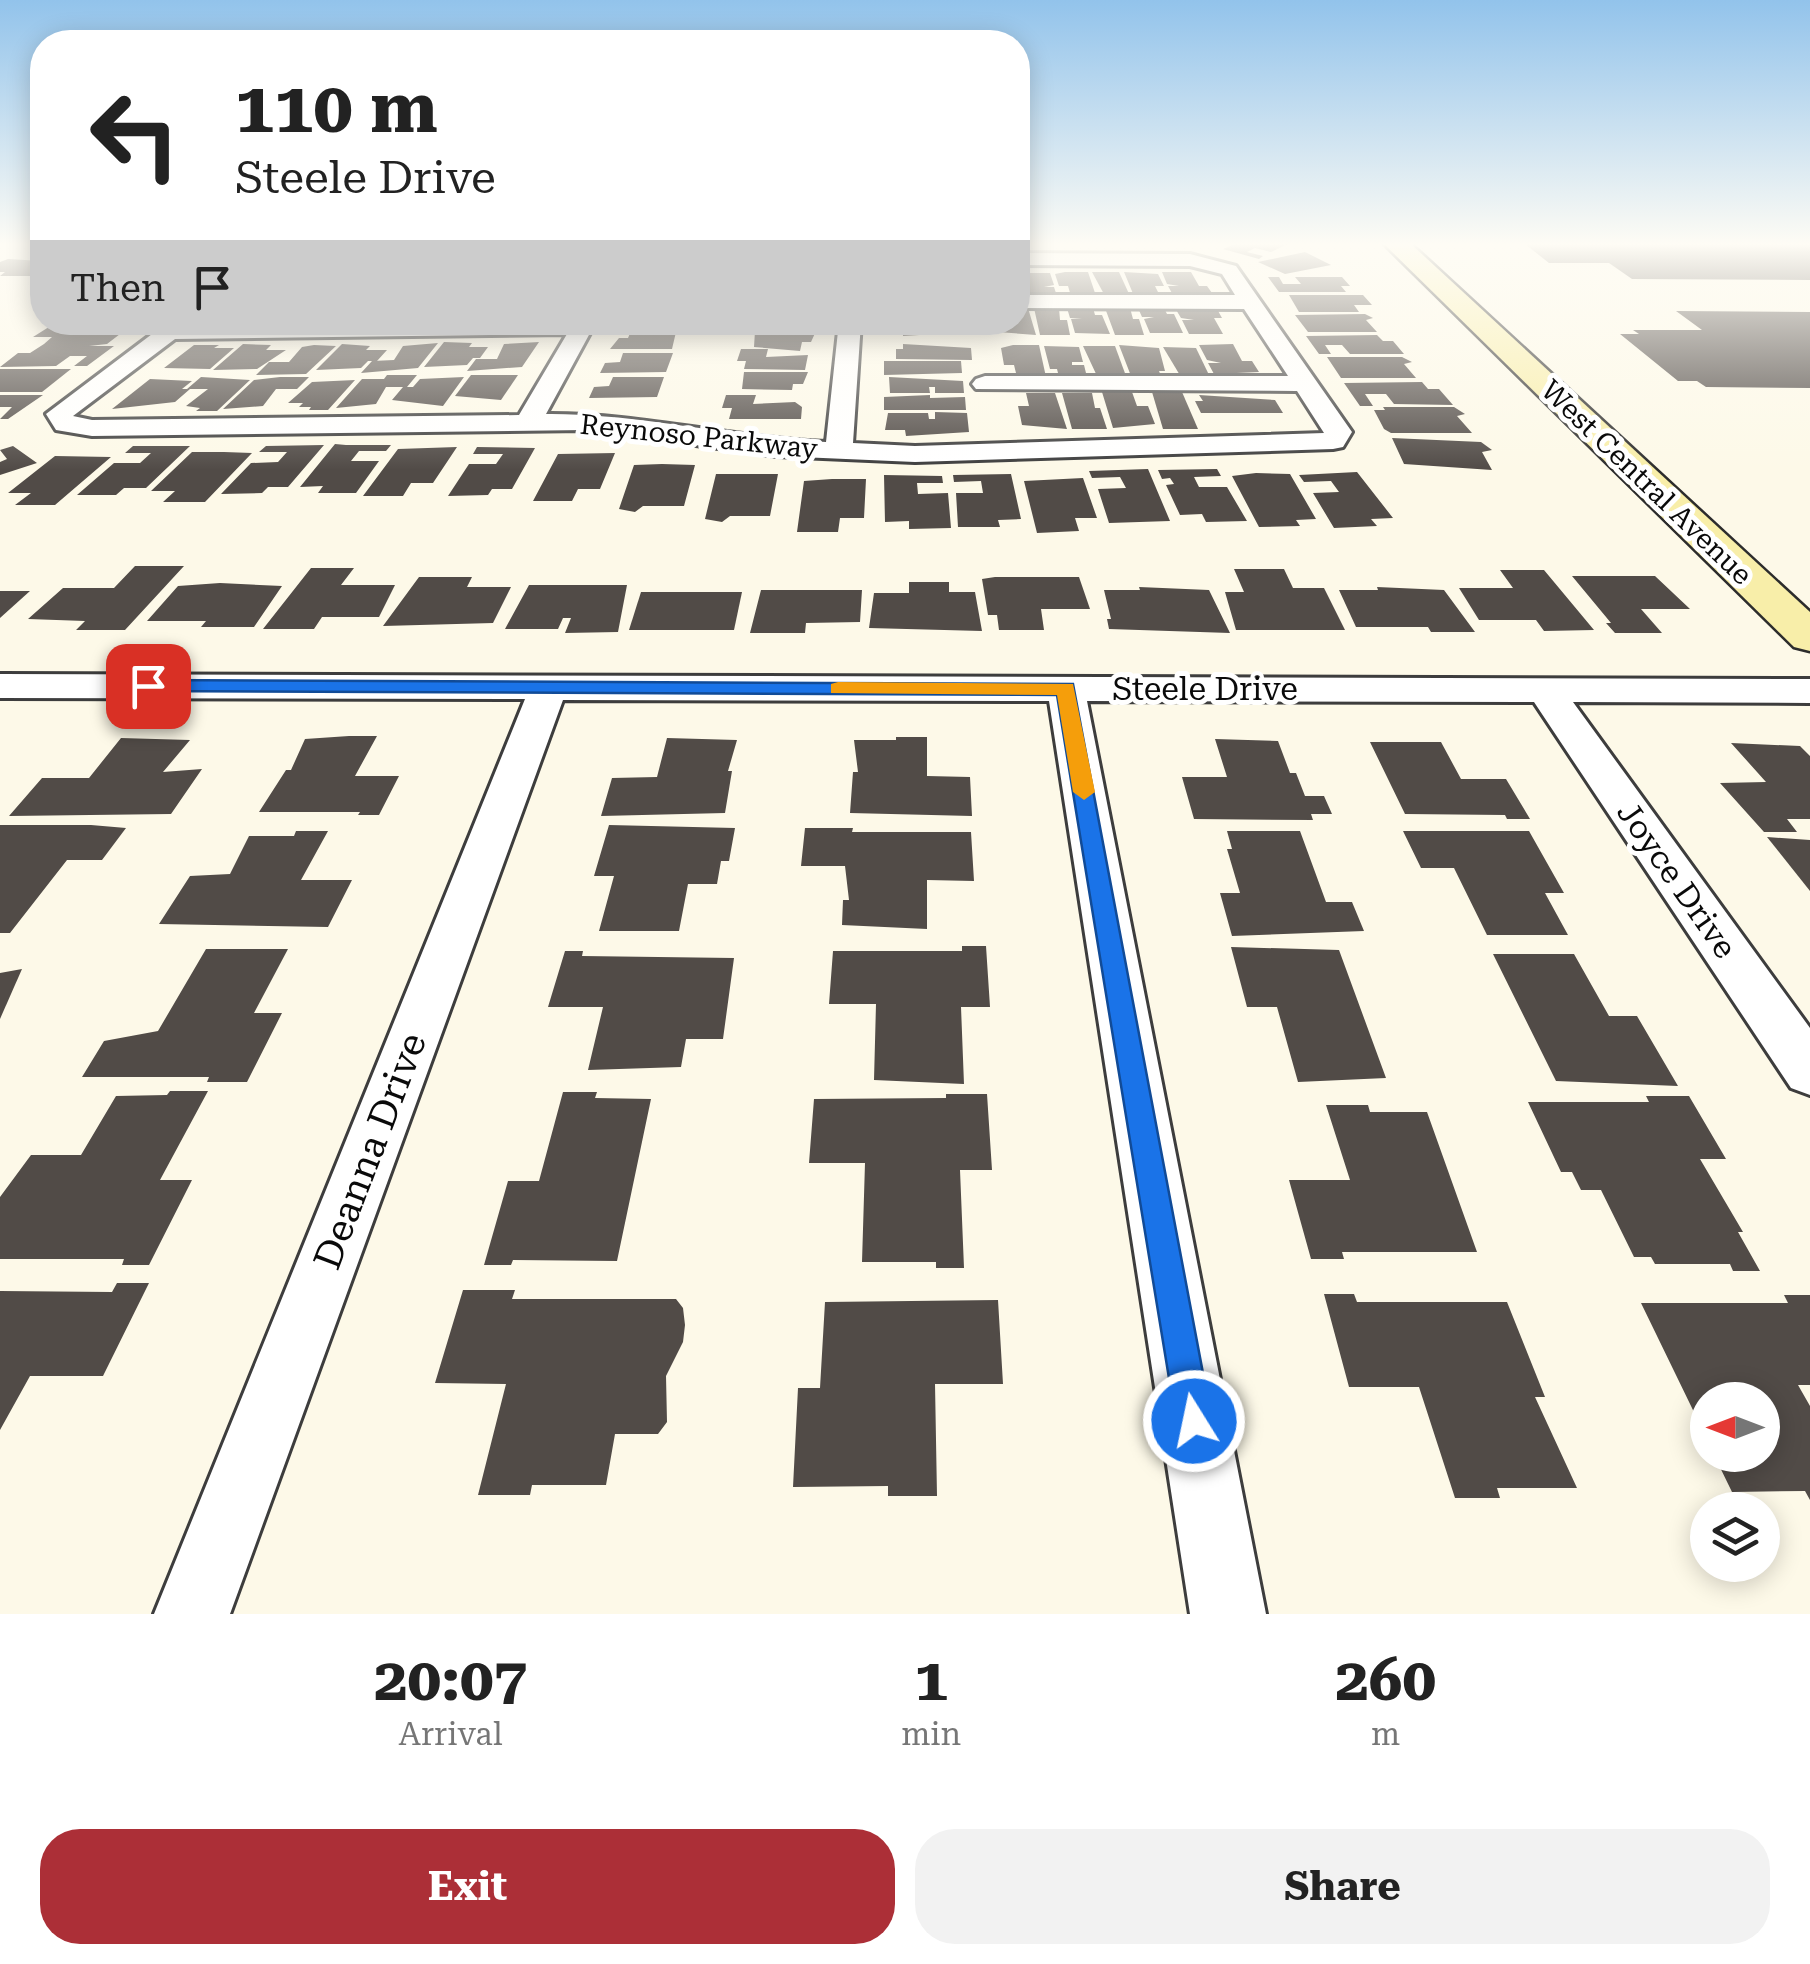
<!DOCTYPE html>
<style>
body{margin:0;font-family:"Roboto Serif",serif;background:#f2f2f2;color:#222;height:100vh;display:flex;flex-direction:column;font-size:38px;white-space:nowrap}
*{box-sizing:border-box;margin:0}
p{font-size:32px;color:#767676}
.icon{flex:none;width:55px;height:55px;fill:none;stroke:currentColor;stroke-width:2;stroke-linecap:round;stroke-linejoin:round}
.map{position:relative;height:1614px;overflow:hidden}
.details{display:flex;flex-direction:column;background:#fff;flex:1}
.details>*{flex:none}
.hud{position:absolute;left:30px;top:30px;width:1000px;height:305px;border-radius:40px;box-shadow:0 5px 25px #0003;background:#fff;color:#222;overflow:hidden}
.needle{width:65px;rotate:270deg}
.fabs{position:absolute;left:1690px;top:1382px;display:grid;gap:20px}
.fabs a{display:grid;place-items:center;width:90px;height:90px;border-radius:50%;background:#fff;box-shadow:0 5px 25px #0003;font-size:50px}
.pin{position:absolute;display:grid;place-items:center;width:85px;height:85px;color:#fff;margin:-42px;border-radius:20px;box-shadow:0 5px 15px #0006}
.me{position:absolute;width:110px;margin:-55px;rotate:350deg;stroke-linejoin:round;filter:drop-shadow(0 0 8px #0008)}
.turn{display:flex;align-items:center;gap:35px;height:210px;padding:0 40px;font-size:45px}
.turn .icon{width:130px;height:130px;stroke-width:2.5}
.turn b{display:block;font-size:70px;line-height:85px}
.then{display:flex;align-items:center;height:95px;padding:0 40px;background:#0003;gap:20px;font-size:38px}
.eta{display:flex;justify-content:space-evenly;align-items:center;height:170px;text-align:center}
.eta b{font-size:60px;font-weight:700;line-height:70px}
.button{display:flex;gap:20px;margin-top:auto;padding:20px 40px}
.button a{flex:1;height:115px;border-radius:40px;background:#ac2f37;color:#fff;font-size:40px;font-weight:700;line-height:115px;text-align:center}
.button a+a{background:#f2f2f2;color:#222}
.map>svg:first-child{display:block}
.building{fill:#514b47}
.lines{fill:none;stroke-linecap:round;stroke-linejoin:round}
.street-casing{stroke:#3d3d3d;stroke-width:6}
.secondary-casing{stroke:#2c2c2c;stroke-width:5}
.street{fill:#fff;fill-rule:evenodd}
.secondary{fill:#f8eea9;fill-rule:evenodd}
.route{fill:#1a73e8;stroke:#114b97;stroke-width:2.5}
.slow{fill:#f59e0b}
.labels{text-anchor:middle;stroke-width:10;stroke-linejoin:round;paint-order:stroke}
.far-street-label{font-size:28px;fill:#0a0a0a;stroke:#fff}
.street-label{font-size:32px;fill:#0a0a0a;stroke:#fff}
.near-street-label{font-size:38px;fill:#0a0a0a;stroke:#fff}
</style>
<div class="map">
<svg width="1810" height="1614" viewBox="0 0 1810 1614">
<rect width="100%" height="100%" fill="#fdf9e8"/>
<!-- building -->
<g class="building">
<polygon points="1235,244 1288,244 1271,252 1255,248 1247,252 1263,256 1259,259 1223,249"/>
<polygon points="1525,244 1810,244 1810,280 1632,279 1609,263 1549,263"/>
<polygon points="1305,252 1331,265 1285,274 1258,262"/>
<polygon points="8,259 42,261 42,276 0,276 5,272 0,272 0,262"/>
<polygon points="1065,272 1088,272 1096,296 1071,296 1068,286 1059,286 1055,274"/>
<polygon points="1092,272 1119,272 1130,296 1105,296"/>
<polygon points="1124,272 1158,274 1164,286 1155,286 1160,296 1134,296"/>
<polygon points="1162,272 1191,272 1199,286 1207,286 1212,293 1173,295 1168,286 1179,286 1167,284"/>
<polygon points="1020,273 1050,273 1054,285 1044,287 1054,287 1057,296 1031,296 1029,289 1024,289"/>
<polygon points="1268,277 1279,277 1283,284 1301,284 1295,277 1342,277 1350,286 1341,286 1346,292 1279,292"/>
<polygon points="1289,295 1363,295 1372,305 1354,305 1359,312 1299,312"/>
<polygon points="1018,308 1028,308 1036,335 998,332 997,322 1018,322"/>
<polygon points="1034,308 1059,308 1060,320 1067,320 1070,335 1040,335"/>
<polygon points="1067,308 1093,308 1095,315 1102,315 1110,334 1075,333 1071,319 1082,319 1070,318"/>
<polygon points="1105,308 1130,308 1133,319 1139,319 1144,335 1115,335"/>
<polygon points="1138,308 1164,308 1167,314 1174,314 1183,333 1150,333 1144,319 1154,317 1142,317"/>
<polygon points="1175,308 1217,309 1222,318 1214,318 1223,334 1189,334 1182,320 1194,320 1181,318"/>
<polygon points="1676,311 1810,312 1810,388 1706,387 1697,381 1678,381 1620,334 1639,334 1633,330 1702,330"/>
<polygon points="1365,314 1373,318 1366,320 1377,332 1308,332 1295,315"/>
<polygon points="666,322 693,322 690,332 676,332 672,349 610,349 619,338 628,338 631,331 662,333"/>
<polygon points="896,322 967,322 968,332 903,336 903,331 896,331"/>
<polygon points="133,324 107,344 89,346 114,346 87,366 74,366 87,356 70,356 56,366 0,367 18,353 30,353 44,344 52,337 33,337 52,325"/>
<polygon points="755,331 816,331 811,342 802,342 800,351 754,347"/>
<polygon points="1377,335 1383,341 1393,341 1404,354 1350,354 1342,345 1325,345 1331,354 1319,354 1306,336"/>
<polygon points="444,342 472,343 469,347 488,347 480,358 473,358 467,365 424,367"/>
<polygon points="539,342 522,367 467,371 476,359 497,359 504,344"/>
<polygon points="438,343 418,368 361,373 372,361 394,360 403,346"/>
<polygon points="243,344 271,345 266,350 286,350 257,369 213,370"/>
<polygon points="342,344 370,346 366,350 387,350 377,361 368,361 361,368 316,370"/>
<polygon points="903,344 971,348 972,360 896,359 896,349 903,349"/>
<polygon points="1233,344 1242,361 1252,361 1259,372 1214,374 1208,363 1221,363 1207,360 1199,345"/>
<polygon points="194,345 219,345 214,348 234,348 210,369 164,368"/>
<polygon points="314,345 336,346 306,374 256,375 269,362 289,362 302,347"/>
<polygon points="1013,345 1039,345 1046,377 1017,377 1014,365 1004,365 1001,348"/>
<polygon points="1119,345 1159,348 1165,371 1159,371 1161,376 1131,376"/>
<polygon points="1044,346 1079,347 1083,362 1072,362 1072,365 1084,365 1087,377 1059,377 1057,369 1050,369"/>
<polygon points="1083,346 1115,346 1126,376 1097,376"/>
<polygon points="1163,347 1196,348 1210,377 1181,377"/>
<polygon points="741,349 768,349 766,357 808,355 805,370 744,369 746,361 737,361"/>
<polygon points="623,353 673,353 666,372 600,373 605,363 620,362"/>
<polygon points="1327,357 1402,357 1412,362 1404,364 1416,378 1341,378"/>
<polygon points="884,361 961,361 962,373 884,375"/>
<polygon points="0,369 71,369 42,392 0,392"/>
<polygon points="744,372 808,372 803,384 793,384 792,390 742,389"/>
<polygon points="387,375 417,375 407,387 413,387 420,379 464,377 443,406 392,400 403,387 386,387 376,404 336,408 362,379 384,379"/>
<polygon points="471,375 518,375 501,400 455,396"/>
<polygon points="201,377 250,380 217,411 196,411 200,408 186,406 208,389 190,389 175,402 112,409 150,379 192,381 182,389 187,389"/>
<polygon points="280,377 309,377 297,389 276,389 263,406 223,409 254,380"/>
<polygon points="613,377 664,377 657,397 589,398 594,387 609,386"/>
<polygon points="889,377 963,381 964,393 935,393 935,387 929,387 930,393 890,393"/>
<polygon points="355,380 328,410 309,410 311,407 299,407 303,403 288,403 312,382"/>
<polygon points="1422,382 1428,389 1439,389 1453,405 1394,404 1386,394 1365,394 1373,406 1360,406 1344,383"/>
<polygon points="1102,392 1132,392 1137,406 1148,406 1155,424 1113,428"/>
<polygon points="1152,392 1182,392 1198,429 1163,429"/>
<polygon points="1026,393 1055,393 1067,429 1022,425 1018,406 1029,406"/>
<polygon points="1062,393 1092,393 1095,408 1100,408 1107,429 1072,429"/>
<polygon points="0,395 43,395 8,419 0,419 12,407 0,407"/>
<polygon points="726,395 756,395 753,404 795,402 802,407 801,419 729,419 732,408 722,408"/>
<polygon points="930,395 930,398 965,397 966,410 884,410 884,397"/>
<polygon points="1199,395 1275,400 1283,413 1201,413 1195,401 1203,401"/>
<polygon points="1383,407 1454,407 1465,414 1457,416 1472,433 1391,433 1384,429 1374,410 1385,410"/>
<polygon points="935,412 967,413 969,432 906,436 905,430 885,430 888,413 928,413 929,419 935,419"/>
<polygon points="1392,438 1481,442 1492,450 1482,452 1492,470 1404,464"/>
<polygon points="335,444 346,445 391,445 386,451 359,451 351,461 379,461 356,493 318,493 323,486 300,487"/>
<polygon points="324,445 288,487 268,487 262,493 221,494 251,463 278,462 287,452 259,452 266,446"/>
<polygon points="13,446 37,463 0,475 0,462 7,459 0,450"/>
<polygon points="133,446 190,446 146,488 124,488 116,495 77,495 114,463 140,463 151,453 125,453"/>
<polygon points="457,447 433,483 411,483 403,496 363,496 398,449"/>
<polygon points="477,447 535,448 512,489 492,489 488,495 448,496 469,464 496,464 503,454 473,454"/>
<polygon points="192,452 224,452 252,453 205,502 163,502 175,491 151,491"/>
<polygon points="615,453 600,489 578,489 572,501 533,501 558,454"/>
<polygon points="55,456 111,457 55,505 15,505 31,493 8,493"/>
<polygon points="662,464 695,465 684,506 643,506 635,512 619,509 634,465"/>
<polygon points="1148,469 1170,521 1109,523 1098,489 1126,488 1120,477 1092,478 1089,471"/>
<polygon points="1217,469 1221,476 1194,477 1199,487 1227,487 1247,521 1206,522 1202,514 1180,515 1166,485 1174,484 1170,478 1162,479 1158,470"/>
<polygon points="1357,472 1393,518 1371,519 1377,526 1334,528 1313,493 1339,492 1331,481 1304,482 1299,475"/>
<polygon points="1256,473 1290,474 1316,519 1296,520 1300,526 1259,527 1232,476"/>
<polygon points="716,474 778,474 770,516 730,516 722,522 705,519"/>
<polygon points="1011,474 1021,519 998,520 1000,527 958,527 956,493 983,493 981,481 954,482 953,475"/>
<polygon points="884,475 942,476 943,483 917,483 918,494 948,493 951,528 909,529 909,521 885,522"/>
<polygon points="1083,478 1097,518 1075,518 1079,531 1037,533 1024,481"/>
<polygon points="832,479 866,479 864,518 840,518 838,532 797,532 804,481"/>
<polygon points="135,566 184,566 125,630 76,630 85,621 28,619 63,588 114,588"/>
<polygon points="311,568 354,568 341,585 395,585 379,617 322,617 314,629 263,629"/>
<polygon points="1234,569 1284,569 1293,588 1324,588 1345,630 1236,630 1225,592 1244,592"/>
<polygon points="1500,570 1544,570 1594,630 1544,631 1536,620 1479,620 1459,588 1513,588"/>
<polygon points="1572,576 1655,576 1690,609 1641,609 1662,633 1615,633 1606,623 1611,623"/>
<polygon points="419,577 472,577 467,587 511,587 493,623 383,626"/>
<polygon points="995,577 1079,577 1090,609 1041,609 1044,630 999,630 997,615 988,615 982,579"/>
<polygon points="909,582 949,582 949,592 975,592 982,631 869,628 874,593 909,593"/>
<polygon points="220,583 282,586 254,627 201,627 206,621 147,621 178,586"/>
<polygon points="529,585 627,585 618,632 565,633 571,618 563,618 558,629 505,629"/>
<polygon points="1139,587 1209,590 1230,633 1109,629 1107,619 1111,619 1104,590 1140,590"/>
<polygon points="1377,587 1444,590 1475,632 1431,632 1428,627 1356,627 1339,590 1378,590"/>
<polygon points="761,590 862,590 860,622 806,623 805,633 750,633"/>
<polygon points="0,591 30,591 0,618"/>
<polygon points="641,592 742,592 734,630 629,630"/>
<polygon points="349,736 377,736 355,776 399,776 379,815 358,815 360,812 259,812 286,770 291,770 305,739"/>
<polygon points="896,737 927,737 927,776 970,777 972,816 850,813 853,772 858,772 854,740 896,740"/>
<polygon points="121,738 190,740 163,772 202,769 171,814 9,816 42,778 89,778"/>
<polygon points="667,738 737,740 728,771 732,771 725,813 601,816 612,778 657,777"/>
<polygon points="1215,739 1278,741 1290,773 1296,773 1305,796 1324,796 1332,814 1311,814 1313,820 1194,819 1182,777 1227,777"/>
<polygon points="1370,742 1441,742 1461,779 1506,779 1530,819 1507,819 1505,815 1405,814"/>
<polygon points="1731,743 1800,746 1810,756 1810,819 1787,819 1797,832 1764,832 1720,783 1766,782"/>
<polygon points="0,825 91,825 126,828 102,860 67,860 10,933 0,933"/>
<polygon points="609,825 735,828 729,861 721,861 717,884 688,884 679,931 599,931 614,876 594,876"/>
<polygon points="805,828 853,828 852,832 971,832 974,881 927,880 927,929 842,925 843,900 849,900 845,866 801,866"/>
<polygon points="296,831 328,831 301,880 352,880 328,927 159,924 190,876 230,874 249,836 294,836"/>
<polygon points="1227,831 1300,831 1326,902 1352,902 1364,931 1232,936 1220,893 1240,893 1227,849 1232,849"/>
<polygon points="1403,831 1529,831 1564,893 1545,893 1568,935 1487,935 1454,868 1421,868"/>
<polygon points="1767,837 1810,840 1810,891"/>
<polygon points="962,946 986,946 990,1007 961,1007 964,1084 874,1080 876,1004 829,1004 833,951 962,951"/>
<polygon points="1231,947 1339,950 1386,1078 1298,1082 1277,1007 1247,1007"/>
<polygon points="206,949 288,949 254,1013 282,1013 247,1082 207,1082 209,1077 82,1077 104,1041 158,1031"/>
<polygon points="565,951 583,951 582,956 734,958 723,1039 686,1039 681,1067 588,1070 603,1007 548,1007"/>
<polygon points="1493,954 1574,954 1609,1016 1637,1016 1678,1086 1556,1081"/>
<polygon points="22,969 0,1019 0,973"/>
<polygon points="170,1091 208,1091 160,1180 192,1180 149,1265 122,1265 124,1259 0,1259 0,1197 31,1155 81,1155 116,1096 167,1095"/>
<polygon points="563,1092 597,1092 595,1098 651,1099 617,1261 513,1260 511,1265 484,1265 508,1181 539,1181"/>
<polygon points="946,1094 987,1094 992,1170 960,1170 964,1268 936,1268 936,1262 862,1262 865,1163 809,1163 814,1099 946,1098"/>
<polygon points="1646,1096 1689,1096 1726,1159 1700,1159 1743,1232 1738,1232 1760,1271 1733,1271 1730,1264 1655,1264 1651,1257 1634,1257 1601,1190 1581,1190 1572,1172 1561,1172 1528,1102 1649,1102"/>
<polygon points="1326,1105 1368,1105 1370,1112 1427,1112 1477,1252 1342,1252 1344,1259 1311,1259 1289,1180 1350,1180"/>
<polygon points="117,1283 149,1283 103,1376 30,1376 0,1430 0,1291 112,1292"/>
<polygon points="463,1290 515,1290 512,1299 676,1299 683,1308 685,1325 683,1342 666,1376 667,1422 658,1434 615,1434 606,1485 532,1485 530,1495 478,1495 506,1384 435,1383"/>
<polygon points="1324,1294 1354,1294 1357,1302 1507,1302 1545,1397 1535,1397 1577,1488 1497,1488 1500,1498 1455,1498 1419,1387 1349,1387"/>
<polygon points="1784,1295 1810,1295 1810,1385 1798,1385 1810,1406 1810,1500 1805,1491 1732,1492 1714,1455 1762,1455 1762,1400 1708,1400 1708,1441 1641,1303 1788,1303"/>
<polygon points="998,1300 1003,1384 935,1384 937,1496 888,1496 888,1486 793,1487 798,1388 820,1388 825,1302"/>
</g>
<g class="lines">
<defs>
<g id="street">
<path d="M 1018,253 L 1190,254 L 1236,266 L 1352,432 L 1343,447 L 1333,449 L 915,462 L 777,456 L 585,430 L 92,436 L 56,430 L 46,414 L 168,322 L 596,322 L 546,414 C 640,413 732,438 826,442 L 839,322 L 861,322 L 853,443 L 915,446 L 1324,433 L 1297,391 L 976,389 L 972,384 L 976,379 L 985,376 L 1288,376 L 1244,309 L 1018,308 L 1018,295 L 1235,295 L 1222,274 L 1190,266 L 1018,265 ZM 567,334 L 519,415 L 92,420 L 73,416 L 175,339 Z"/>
<polygon points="0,674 1810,679 1810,703 1573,702 1810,1028 1810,1095 1791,1088 1534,702 1087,701 1266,1614 1190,1614 1049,701 563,700 230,1614 154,1614 525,699 0,698"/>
</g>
<polygon id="secondary" points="1384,244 1411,244 1810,612 1810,651 1794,647"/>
</defs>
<!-- street casing -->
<use href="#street" class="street-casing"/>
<!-- secondary casing -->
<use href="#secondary" class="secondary-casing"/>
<!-- street -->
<use href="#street" class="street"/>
<!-- secondary -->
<use href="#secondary" class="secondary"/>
</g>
<!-- sky -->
<linearGradient id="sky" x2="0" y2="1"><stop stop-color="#92c3eb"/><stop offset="0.52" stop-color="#fefcf5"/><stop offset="1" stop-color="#fefcf5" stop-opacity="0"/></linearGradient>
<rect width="1810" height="470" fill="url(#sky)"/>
<!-- route -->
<polygon class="route" points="148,680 1073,684 1212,1421 1207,1434 1194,1439 1181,1434 1176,1421 1057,695 141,691 141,682"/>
<!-- slow -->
<polygon class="slow" points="838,682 1073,684 1095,792 1084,800 1073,792 1057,695 831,693 831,684"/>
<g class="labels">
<!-- far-street labels -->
<g class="far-street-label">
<text transform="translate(699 436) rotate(6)" y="10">Reynoso Parkway</text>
<text transform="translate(1647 482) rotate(44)" y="10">West Central Avenue</text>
</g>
<!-- street labels -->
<g class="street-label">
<text x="1205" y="700">Steele Drive</text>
<text transform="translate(1677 880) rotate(55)" y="11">Joyce Drive</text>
</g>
<!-- near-street labels -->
<g class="near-street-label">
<text transform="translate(370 1151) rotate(-69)" y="13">Deanna Drive</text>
</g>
</g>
</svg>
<div class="fabs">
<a><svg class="needle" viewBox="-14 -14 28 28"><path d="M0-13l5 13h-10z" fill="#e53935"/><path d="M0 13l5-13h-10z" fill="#767676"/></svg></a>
<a><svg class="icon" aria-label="layers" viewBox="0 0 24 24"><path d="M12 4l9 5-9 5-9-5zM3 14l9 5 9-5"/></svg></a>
</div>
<div class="pin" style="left:148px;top:686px;background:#d93025"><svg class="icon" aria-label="arrive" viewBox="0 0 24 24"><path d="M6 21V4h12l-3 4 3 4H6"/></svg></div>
<svg class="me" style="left:1194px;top:1421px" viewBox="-20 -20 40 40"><circle r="17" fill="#1a73e8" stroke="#fff" stroke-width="3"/><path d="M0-11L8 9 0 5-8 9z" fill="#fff"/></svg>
<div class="hud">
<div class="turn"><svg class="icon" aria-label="left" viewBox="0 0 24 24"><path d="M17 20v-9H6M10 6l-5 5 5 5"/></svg><div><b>110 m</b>Steele Drive</div></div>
<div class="then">Then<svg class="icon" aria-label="arrive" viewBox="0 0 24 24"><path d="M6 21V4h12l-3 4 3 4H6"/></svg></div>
</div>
</div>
<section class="details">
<div class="eta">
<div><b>20:07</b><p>Arrival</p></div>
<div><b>1</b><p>min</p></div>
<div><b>260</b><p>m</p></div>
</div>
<div class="button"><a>Exit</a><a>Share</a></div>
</section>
